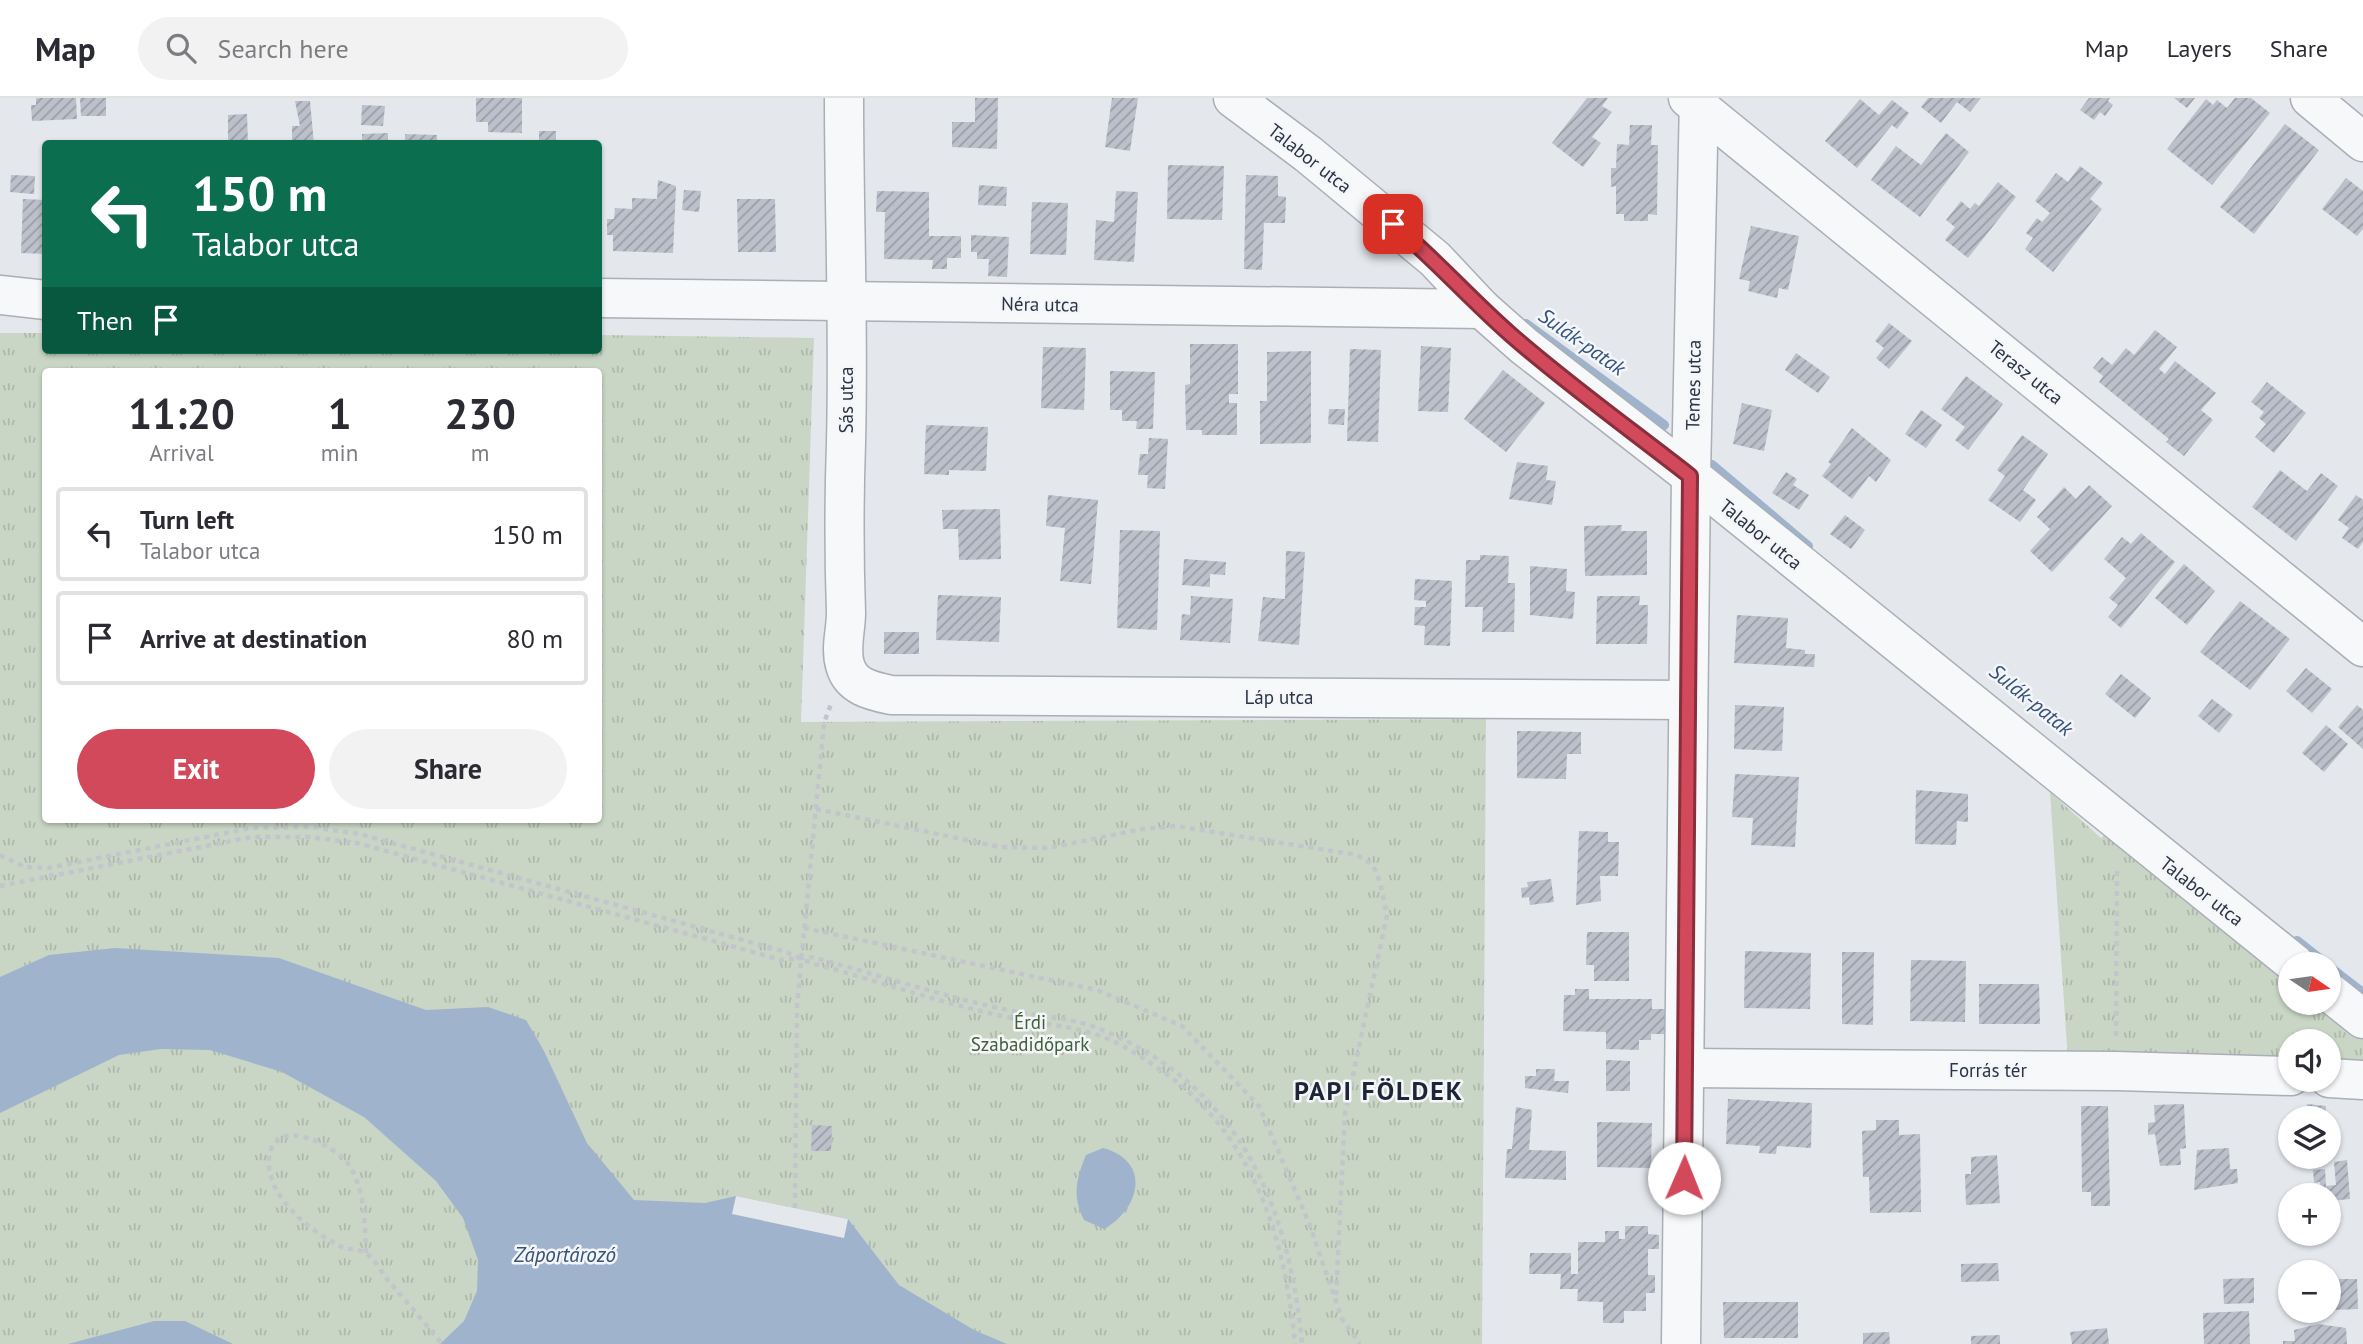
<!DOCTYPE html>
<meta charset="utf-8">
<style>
body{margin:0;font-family:"PT Sans",sans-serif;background:#f2f2f3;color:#2b2b33;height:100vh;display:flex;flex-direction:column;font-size:26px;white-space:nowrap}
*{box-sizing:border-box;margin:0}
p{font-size:23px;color:#7c7c81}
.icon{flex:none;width:38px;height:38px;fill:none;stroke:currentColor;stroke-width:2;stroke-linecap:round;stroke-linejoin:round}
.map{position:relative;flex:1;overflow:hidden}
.side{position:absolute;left:42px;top:270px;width:560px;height:455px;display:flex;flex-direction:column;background:#fff;border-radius:7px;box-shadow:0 2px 5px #0004}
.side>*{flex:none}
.top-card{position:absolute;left:42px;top:42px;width:560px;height:214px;border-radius:7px;box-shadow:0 2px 5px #0004;background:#0b6e4f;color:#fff;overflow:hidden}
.needle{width:46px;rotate:103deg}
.buttons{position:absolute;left:2278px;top:854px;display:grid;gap:14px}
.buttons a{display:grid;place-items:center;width:63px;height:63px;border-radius:50%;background:#fff;box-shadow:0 2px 5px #0004;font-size:35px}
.pin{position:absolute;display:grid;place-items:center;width:60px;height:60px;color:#fff;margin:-30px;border-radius:14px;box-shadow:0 4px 10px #0006}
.me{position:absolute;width:77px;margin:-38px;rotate:1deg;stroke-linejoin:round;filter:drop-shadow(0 0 5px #0008)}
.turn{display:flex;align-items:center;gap:24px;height:147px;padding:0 35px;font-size:32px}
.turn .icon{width:91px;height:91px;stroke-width:2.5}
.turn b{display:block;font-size:49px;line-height:60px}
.then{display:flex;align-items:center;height:66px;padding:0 35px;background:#0003;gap:14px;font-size:26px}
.eta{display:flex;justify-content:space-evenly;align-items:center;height:119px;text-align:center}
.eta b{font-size:42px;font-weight:800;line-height:49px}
.primary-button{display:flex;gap:14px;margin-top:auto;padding:14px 35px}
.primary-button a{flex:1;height:80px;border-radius:42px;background:#d1495b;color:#fff;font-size:28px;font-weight:800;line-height:80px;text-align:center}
.primary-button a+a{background:#f2f2f3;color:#2b2b33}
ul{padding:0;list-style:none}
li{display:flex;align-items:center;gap:21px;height:94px;margin:0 14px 10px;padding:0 21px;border:4px solid #e1e1e2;border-radius:7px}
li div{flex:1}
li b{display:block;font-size:26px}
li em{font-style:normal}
header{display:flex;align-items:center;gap:42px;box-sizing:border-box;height:98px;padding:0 35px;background:#fff;border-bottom:2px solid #e1e1e2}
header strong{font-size:33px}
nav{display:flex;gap:38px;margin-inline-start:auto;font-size:24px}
.search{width:490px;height:63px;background:#f2f2f3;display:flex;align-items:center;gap:18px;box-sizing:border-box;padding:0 24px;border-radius:38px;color:#7c7c81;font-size:26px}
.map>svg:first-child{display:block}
.grass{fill:url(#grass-tufts);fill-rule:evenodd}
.water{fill:#9fb4cc}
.pier{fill:#e4e7ec}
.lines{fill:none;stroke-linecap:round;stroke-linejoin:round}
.stream{stroke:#9fb4cc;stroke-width:10}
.building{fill:url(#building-hatch)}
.minor-casing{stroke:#a9aeb7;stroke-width:41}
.path{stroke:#c2c5cb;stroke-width:4.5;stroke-dasharray:5 5;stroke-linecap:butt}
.minor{stroke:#f7f8fa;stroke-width:38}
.route-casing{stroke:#882f3b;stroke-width:18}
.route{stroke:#d1495b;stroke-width:12}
.labels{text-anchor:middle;stroke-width:5;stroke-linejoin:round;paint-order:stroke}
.street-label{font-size:19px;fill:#2b3445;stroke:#f4f6f9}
.park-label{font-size:19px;fill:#3f6138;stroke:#f4f6f9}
.water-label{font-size:21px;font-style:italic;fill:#34527a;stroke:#f4f6f9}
.district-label{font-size:26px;font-weight:bold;letter-spacing:2px;fill:#1d2536;stroke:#f4f6f9}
</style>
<header>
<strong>Map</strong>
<div class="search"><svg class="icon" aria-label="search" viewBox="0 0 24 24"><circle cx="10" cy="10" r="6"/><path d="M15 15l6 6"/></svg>Search here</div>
<nav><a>Map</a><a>Layers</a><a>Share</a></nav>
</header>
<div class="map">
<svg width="2363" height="1246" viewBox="0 0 2363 1246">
<defs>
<pattern id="grass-tufts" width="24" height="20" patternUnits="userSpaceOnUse" patternTransform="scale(1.75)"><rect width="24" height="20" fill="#c9d6c5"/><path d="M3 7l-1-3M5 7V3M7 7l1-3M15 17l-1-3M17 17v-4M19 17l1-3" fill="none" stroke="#adb8ab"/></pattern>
<pattern id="building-hatch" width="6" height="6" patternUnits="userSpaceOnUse" patternTransform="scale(1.75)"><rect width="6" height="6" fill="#bbc0ca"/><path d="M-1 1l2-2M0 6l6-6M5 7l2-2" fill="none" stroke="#989da6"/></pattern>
</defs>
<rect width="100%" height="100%" fill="#e4e7ec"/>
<!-- grass -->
<g class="grass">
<path d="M 0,235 L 45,235 L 46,252 L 598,252 L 599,237 L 814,240 L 801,624 L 1486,621 L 1482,1246 L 0,1246 ZM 46,273 L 598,273 L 598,721 L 46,721 Z"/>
<polygon points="2050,694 2101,740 2128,716 2291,866 2291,905 2363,907 2363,978 2329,977 2329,943 2291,943 2291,977 2068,964"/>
</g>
<!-- water -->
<g class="water">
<polygon points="115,850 279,860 426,912 488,909 526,922 544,953 587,1045 634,1102 705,1105 736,1098 848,1121 899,1187 974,1232 1007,1246 440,1246 464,1223 477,1193 478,1162 463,1120 436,1083 364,1019 282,974 210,952 161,951 119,957 0,1015 0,879 49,857"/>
<path d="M 1103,1050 C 1151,1063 1141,1110 1104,1131 L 1084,1122 C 1072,1099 1076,1081 1086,1057 Z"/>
<polygon points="154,1223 185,1223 233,1246 68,1246"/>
</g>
<!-- pier -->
<polygon class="pier" points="736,1098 848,1121 844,1140 732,1116"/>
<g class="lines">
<!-- stream -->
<g class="stream">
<polyline points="1526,226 1664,327"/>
<polyline points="1712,367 1808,448"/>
<polyline points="2297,843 2326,866"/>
<polyline points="2329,869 2363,895"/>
</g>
</g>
<!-- building -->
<g class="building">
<polygon points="36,0 76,0 77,21 32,23 31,7 36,7"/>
<polygon points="80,0 106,0 106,18 81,18"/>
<polygon points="476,0 522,0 522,35 488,34 488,24 476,24"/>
<polygon points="975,0 998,0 997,51 952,49 952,24 975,24"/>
<polygon points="1112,0 1138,0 1130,53 1105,49"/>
<polygon points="1587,0 1608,0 1602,8 1612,14 1592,39 1601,45 1583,69 1552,45"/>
<polygon points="1928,0 1981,0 1970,14 1957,4 1941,25 1921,9"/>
<polygon points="2089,0 2110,0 2108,3 2113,7 2105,18 2100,14 2094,22 2080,12"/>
<polygon points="2174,0 2195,0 2187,10"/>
<polygon points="2235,0 2251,0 2270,15 2212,87 2167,51 2206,1 2213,7 2217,2 2227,10"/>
<polygon points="1860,1 1879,17 1892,2 1909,15 1897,31 1892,27 1857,70 1825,43"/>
<polygon points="295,3 310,3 314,46 283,46 292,43 292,28 300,28"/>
<polygon points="362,7 385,8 383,28 361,27"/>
<polygon points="247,16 248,46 228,46 228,17"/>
<polygon points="2285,26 2319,52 2254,136 2220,109"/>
<polygon points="1630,27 1652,27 1651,47 1658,47 1657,117 1648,116 1648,123 1624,123 1624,116 1616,116 1616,88 1611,89 1611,70 1616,70 1617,46 1629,47"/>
<rect x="539" y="33" width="17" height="13"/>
<polygon points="388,35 388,46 362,46 362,36"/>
<polygon points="1946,35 1969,54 1920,119 1871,82 1896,48 1921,67"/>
<polygon points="405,36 437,37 437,46 405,46"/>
<polygon points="1168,67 1224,68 1222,122 1167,121"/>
<polygon points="2080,68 2103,85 2090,101 2102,111 2053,174 2025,151 2033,140 2026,135 2037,120 2042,124 2050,115 2035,103 2056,75 2068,84"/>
<polygon points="11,77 35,78 34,96 10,94"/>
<polygon points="1246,77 1278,78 1278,98 1286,99 1285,125 1264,125 1262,172 1244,171"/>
<polygon points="2346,80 2363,93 2363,131 2357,138 2322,111"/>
<polygon points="658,82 676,88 673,155 613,153 613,137 607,137 607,121 614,121 615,110 632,111 632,100 657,101"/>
<polygon points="1998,84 2016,99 1968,160 1945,142 1955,129 1946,122 1961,103 1970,111 1975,105 1979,108"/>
<polygon points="979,87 1007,89 1006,108 978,107"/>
<polygon points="684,92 701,93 699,114 682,112"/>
<polygon points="877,93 929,94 929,138 961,138 961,160 947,160 947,171 932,171 933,162 884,161 885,114 876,114"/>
<polygon points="1116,93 1138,94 1134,164 1094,162 1096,122 1114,124"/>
<polygon points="23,101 46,102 46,156 21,155"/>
<polygon points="737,101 775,101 776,154 738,154"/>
<polygon points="1032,104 1068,105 1066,157 1030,156"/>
<polygon points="1751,128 1799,138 1788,192 1779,190 1777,200 1748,193 1750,183 1739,181"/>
<polygon points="971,137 1009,139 1007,179 988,178 989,161 977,161 977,154 971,154"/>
<polygon points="1889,225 1912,243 1889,271 1876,260 1884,250 1875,243"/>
<polygon points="2155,232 2177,249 2159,271 2165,276 2175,263 2216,295 2201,312 2213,322 2184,358 2166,344 2169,341 2099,284 2103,278 2093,270 2102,259 2112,267 2126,250 2134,257"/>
<polygon points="1190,246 1238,246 1238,296 1229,296 1229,305 1237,305 1237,337 1202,337 1202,332 1186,332 1185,287 1190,286"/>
<polygon points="1421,248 1451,250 1448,314 1418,313"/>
<polygon points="1043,249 1086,250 1084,312 1041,310"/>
<polygon points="1350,251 1381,252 1378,344 1347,343"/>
<polygon points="1311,253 1311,345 1260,346 1260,303 1267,303 1267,254"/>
<polygon points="1796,255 1830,279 1818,295 1785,272"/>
<polygon points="1503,272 1545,305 1506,354 1464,321"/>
<polygon points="1110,273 1155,274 1153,331 1136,331 1137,323 1122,323 1122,312 1110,312"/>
<polygon points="1966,278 2003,306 1968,352 1955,342 1965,329 1941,311"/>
<polygon points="2267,284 2306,315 2274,355 2255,339 2266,326 2259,320 2264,314 2251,304"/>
<polygon points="1742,305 1772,312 1764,353 1733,346"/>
<polygon points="1329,311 1345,311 1344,327 1328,326"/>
<polygon points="1921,312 1942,327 1926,350 1905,336"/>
<polygon points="926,327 988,329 986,373 949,372 949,377 924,376"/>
<polygon points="1852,330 1891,362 1876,384 1869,378 1852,401 1822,378 1831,366 1828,364"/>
<polygon points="2022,337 2048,356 2023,392 2036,402 2020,424 1988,402 2005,378 1997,372"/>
<polygon points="1149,340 1168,341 1165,391 1147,390 1148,377 1138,377 1140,356 1148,356"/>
<polygon points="1517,364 1548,368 1546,382 1556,383 1552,407 1509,401"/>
<polygon points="2280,372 2307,393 2321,375 2338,388 2296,443 2252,409"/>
<polygon points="1786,374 1797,381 1793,387 1809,397 1799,412 1772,395"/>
<polygon points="2089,387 2112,408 2052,474 2030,453 2050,431 2037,419 2064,389 2076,401"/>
<polygon points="1048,397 1098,402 1091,486 1060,483 1065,430 1046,428"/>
<polygon points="2356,397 2363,402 2363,444 2358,451 2342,440 2349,430 2338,422"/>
<polygon points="1000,411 1001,461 959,462 958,431 943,431 942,412"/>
<polygon points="1845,417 1865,432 1851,451 1830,436"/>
<polygon points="1622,427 1621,433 1647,433 1647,477 1585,478 1584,428"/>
<polygon points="1120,432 1160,433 1157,532 1117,530"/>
<polygon points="2141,435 2175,464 2121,530 2108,519 2118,507 2109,500 2126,480 2104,461 2122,439 2131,446"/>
<polygon points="1286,453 1305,454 1299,547 1258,543 1263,499 1285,501"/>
<polygon points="1480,457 1509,458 1508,485 1515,485 1514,534 1482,534 1483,509 1465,509 1466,462 1480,462"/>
<polygon points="1184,461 1226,464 1225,477 1210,476 1210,489 1182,487"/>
<polygon points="2184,466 2215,493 2187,527 2155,500"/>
<polygon points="1530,468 1567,471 1566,493 1575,494 1573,521 1530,517"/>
<polygon points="1415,481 1452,483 1450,548 1424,547 1425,528 1414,527 1415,509 1426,509 1426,503 1414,502"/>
<polygon points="938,497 1001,499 999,544 936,542"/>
<polygon points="1191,498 1233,501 1230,545 1180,542 1182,516 1190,517"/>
<polygon points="1597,498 1640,498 1639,507 1648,507 1647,546 1596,546"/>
<polygon points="2240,503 2290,541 2250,592 2200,554"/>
<polygon points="1737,517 1788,520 1786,550 1805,552 1805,556 1815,556 1814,569 1734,565"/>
<rect x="884" y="534" width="35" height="22"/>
<polygon points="2306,570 2332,591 2312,615 2286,593"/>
<polygon points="2121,576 2151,600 2135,620 2105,596"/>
<polygon points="2212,601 2233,617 2219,635 2198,618"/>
<polygon points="1735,607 1784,609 1782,653 1734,651"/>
<polygon points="2357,607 2363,612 2363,651 2338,629"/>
<polygon points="2326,627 2348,646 2324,674 2302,655"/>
<polygon points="1517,633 1581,634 1581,656 1567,656 1566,681 1517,680"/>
<polygon points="1735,676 1799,679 1795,749 1751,747 1753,720 1732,719"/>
<polygon points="1916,692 1968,696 1968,724 1957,723 1956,747 1915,746"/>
<polygon points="1579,733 1608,734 1608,744 1619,744 1618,778 1600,778 1601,803 1576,807"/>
<polygon points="1551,781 1554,804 1530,807 1529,799 1522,800 1521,790 1528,789 1527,784"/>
<polygon points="1587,834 1629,834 1629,883 1594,883 1594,867 1586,867"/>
<polygon points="1745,853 1811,855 1810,911 1744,910"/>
<polygon points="1842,854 1874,854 1873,927 1842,926"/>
<polygon points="1911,862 1966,863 1965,924 1910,923"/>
<polygon points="1979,886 2039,886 2040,926 1979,926"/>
<polygon points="1575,891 1589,891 1589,901 1652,901 1652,911 1665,911 1665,936 1651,936 1651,942 1639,942 1639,952 1606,951 1606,934 1563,933 1564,897 1575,897"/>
<polygon points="1606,962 1630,963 1630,993 1606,993"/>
<polygon points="1536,971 1555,971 1554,983 1569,983 1568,995 1525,990 1525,978 1536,978"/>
<polygon points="1728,1001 1812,1005 1811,1050 1777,1048 1776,1056 1759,1055 1760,1048 1726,1046"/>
<polygon points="2184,1006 2186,1050 2180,1051 2181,1067 2160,1068 2155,1036 2148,1037 2148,1025 2155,1024 2154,1007"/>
<polygon points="2307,1006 2326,1008 2325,1020 2306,1020"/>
<polygon points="2081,1008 2108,1008 2110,1108 2091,1108 2091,1094 2082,1094"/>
<polygon points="1516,1009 1532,1012 1529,1052 1566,1053 1566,1082 1505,1080 1507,1051 1512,1051"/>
<polygon points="1876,1022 1899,1022 1899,1037 1920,1036 1921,1114 1870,1115 1869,1079 1863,1079 1862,1033 1876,1032"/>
<polygon points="1597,1024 1652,1025 1651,1070 1597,1069"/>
<polygon points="812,1027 832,1028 831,1053 811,1053"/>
<polygon points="2229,1050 2230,1071 2237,1071 2238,1085 2194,1092 2197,1052"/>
<polygon points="1997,1057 2000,1105 1966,1107 1965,1076 1971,1076 1971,1059"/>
<polygon points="2347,1062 2350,1101 2329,1103 2329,1097 2321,1097 2320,1084 2314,1085 2313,1072 2325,1071 2326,1088 2336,1087 2334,1064"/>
<polygon points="1625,1128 1648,1128 1648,1136 1659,1137 1659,1151 1648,1151 1648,1177 1655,1177 1655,1195 1646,1195 1646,1213 1624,1213 1624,1225 1603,1225 1603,1204 1577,1203 1578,1191 1560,1191 1561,1176 1529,1176 1530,1155 1571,1155 1571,1176 1578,1176 1578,1144 1605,1144 1605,1133 1619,1133 1619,1141 1625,1141"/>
<polygon points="1998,1165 1999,1183 1961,1184 1961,1166"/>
<polygon points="2254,1180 2254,1205 2224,1206 2223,1181"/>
<polygon points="2332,1181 2357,1181 2358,1211 2333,1212"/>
<polygon points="1723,1204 1798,1204 1798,1240 1724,1240"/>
<polygon points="2249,1213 2250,1246 2204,1246 2203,1215"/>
<polygon points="2318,1226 2346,1230 2347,1246 2283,1246 2283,1243 2295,1243 2294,1232"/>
<polygon points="2107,1230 2109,1246 2072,1246 2070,1234"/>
<polygon points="1889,1234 1890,1246 1863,1246 1863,1235"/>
<polygon points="2000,1237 2000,1246 1971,1246 1971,1238"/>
</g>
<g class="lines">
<defs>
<g id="minor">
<path d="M 844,0 C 844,115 849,230 846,345 C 844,402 844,458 846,515 C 846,532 840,550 845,567 C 851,589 872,593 891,597 L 1688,602"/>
<polyline points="1233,0 1308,56 1435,161 1482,211 1524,248 1691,378 2295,866"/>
<polyline points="1688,0 2363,549"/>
<polyline points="2310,0 2363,44"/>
<polyline points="0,197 46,202"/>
<polyline points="598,200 1482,211"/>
<polyline points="2329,894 2363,921"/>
<polyline points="1686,970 2116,973 2291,978"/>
<polyline points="2329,980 2363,982"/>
<polyline points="1681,1246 1691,378 1699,0"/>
</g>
</defs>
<!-- minor casing -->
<use href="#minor" class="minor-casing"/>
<!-- path -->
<g class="path">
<polyline points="816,711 1001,749 1049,750 1142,731 1176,728 1357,757 1373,767 1380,784 1387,817 1345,1015 1336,1198"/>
<path d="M 0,757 L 25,769 L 48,770 L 251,730 L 311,729 L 360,736 L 786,854 L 811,865 C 878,883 944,906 1011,920 C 1039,926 1067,927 1094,936 C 1117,943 1136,955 1155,968 C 1251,1031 1285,1136 1295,1246"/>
<path d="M 0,788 L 252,739 L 309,739 L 357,745 L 782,862 L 812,859 C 878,877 945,899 1012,913 C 1041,919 1071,919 1100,931 C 1238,987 1289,1105 1302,1246"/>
<polyline points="804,830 1097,892 1182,928 1259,1008 1309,1125 1342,1221 1360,1246"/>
<polyline points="2116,938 2117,768"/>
<polyline points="795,1110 797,908 824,625 831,606"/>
<path d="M 366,1155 C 365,1127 365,1092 349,1067 C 336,1048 280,1019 270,1054 C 260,1094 310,1134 342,1149 C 349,1152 361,1151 367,1156 C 375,1162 381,1173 387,1181 C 405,1202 424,1224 442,1246"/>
</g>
<!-- minor -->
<use href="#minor" class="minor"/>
</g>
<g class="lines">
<defs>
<path id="route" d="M 1393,126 C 1435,161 1469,200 1510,236 C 1567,286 1630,331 1690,378 L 1684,1080"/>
</defs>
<!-- route casing -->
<use href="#route" class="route-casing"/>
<!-- route -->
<use href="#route" class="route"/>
</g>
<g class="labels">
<!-- street labels -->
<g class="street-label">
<text transform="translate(1310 60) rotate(38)" y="7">Talabor utca</text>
<text transform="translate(1040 206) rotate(1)" y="7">Néra utca</text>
<text transform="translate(2026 274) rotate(39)" y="7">Terasz utca</text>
<text transform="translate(1693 287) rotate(-89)" y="7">Temes utca</text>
<text transform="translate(846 302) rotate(-90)" y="7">Sás utca</text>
<text transform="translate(1761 436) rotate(39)" y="7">Talabor utca</text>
<text x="1279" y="606">Láp utca</text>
<text transform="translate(2202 793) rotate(38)" y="7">Talabor utca</text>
<text x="1988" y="979">Forrás tér</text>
</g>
<!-- park labels -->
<g class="park-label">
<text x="1030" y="931">Érdi<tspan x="1030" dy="22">Szabadidőpark</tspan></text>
</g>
<!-- water labels -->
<g class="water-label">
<text transform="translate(1582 244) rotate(35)" y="7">Sulák-patak</text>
<text transform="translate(2031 602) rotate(39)" y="7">Sulák-patak</text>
<text x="565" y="1164">Záportározó</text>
</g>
<!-- district labels -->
<g class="district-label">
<text x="1379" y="1002">PAPI FÖLDEK</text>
</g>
</g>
</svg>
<div class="buttons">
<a><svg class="needle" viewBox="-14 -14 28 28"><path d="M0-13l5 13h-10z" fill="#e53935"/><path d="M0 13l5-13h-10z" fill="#7c7c81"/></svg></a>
<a><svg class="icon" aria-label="sound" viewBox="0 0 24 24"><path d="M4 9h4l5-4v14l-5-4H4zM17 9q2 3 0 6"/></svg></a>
<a><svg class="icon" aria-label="layers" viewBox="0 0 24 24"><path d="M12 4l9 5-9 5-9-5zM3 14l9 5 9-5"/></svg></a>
<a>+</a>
<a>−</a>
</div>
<div class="pin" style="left:1393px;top:126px;background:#d93025"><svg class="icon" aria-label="arrive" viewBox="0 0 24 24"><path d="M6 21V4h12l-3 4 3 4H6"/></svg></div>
<svg class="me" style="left:1684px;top:1080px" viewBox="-20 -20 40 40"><circle r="19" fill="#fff"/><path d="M0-13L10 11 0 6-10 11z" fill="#d1495b"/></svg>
<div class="top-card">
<div class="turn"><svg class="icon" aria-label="left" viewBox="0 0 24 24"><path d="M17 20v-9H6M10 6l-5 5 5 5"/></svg><div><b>150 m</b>Talabor utca</div></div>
<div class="then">Then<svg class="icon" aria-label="arrive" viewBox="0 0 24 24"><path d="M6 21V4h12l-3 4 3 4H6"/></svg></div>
</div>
<section class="side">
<div class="eta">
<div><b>11:20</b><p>Arrival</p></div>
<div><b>1</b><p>min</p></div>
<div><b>230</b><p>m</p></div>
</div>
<ul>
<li><svg class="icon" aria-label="left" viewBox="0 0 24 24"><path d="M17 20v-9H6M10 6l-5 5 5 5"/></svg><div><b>Turn left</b><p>Talabor utca</p></div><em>150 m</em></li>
<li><svg class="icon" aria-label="arrive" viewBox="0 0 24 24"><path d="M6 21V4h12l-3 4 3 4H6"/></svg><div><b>Arrive at destination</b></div><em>80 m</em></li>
</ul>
<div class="primary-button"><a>Exit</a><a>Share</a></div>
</section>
</div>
